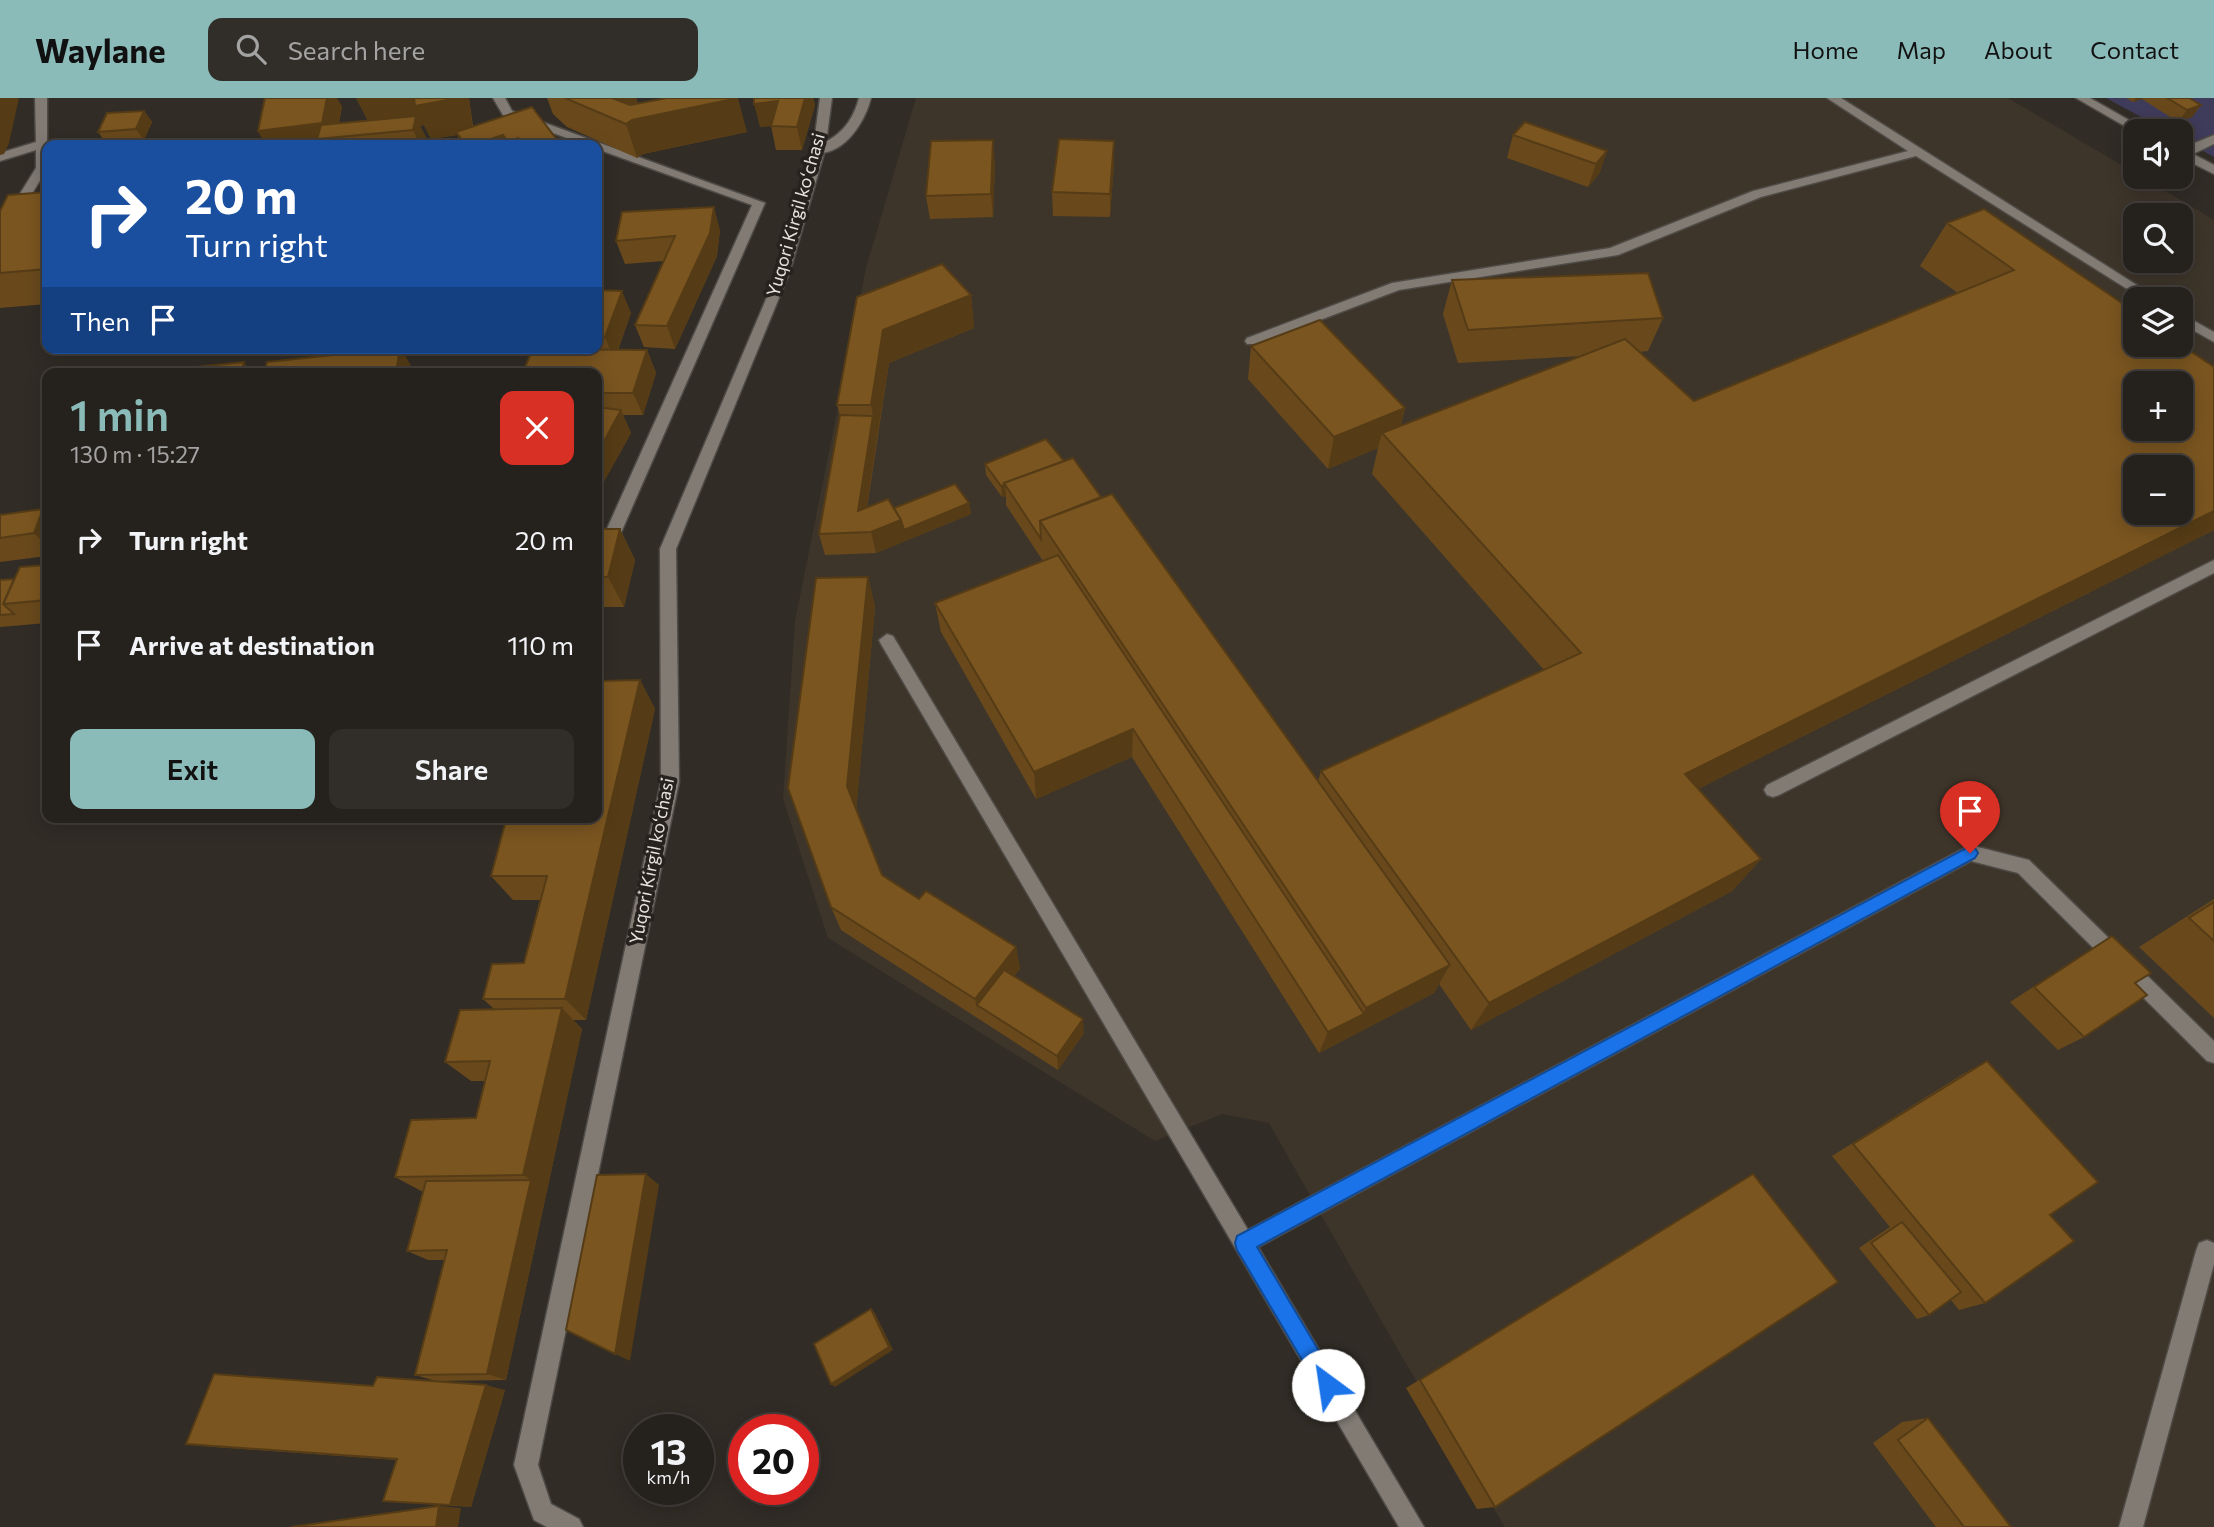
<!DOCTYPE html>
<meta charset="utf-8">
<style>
body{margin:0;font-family:Commissioner,sans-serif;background:#312e29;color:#f1f3f6;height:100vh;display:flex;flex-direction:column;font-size:26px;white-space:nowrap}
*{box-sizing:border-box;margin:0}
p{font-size:23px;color:#a3a3a3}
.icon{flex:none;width:38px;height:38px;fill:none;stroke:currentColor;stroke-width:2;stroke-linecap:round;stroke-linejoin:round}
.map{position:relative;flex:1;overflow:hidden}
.drawer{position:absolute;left:42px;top:270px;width:560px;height:455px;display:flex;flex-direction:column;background:#25211c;border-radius:14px;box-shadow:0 4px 18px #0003,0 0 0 2px #423e3b}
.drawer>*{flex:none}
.guide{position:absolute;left:42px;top:42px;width:560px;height:214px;border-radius:14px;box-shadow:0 4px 18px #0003,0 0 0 2px #423e3b;background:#1a4fa0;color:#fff;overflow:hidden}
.controls{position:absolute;left:2123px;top:21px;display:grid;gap:14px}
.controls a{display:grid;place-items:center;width:70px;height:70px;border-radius:14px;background:#25211c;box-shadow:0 4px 18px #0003,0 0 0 2px #423e3b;font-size:35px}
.speed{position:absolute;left:623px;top:1316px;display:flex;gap:14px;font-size:35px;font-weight:700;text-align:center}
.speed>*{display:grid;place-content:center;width:91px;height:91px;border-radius:50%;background:#25211c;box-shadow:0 4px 18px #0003,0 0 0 2px #423e3b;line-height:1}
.speed small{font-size:18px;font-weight:400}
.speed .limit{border:10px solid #d22;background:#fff;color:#111}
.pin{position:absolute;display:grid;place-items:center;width:60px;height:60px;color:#fff;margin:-72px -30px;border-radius:50% 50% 50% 0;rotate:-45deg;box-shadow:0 0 7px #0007}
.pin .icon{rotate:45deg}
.me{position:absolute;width:77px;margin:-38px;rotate:329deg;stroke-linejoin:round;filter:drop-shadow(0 0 5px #0008)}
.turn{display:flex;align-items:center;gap:24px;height:147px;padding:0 28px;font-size:32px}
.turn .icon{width:91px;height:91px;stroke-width:2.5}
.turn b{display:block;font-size:49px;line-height:60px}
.then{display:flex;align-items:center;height:66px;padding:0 28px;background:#0003;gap:14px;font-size:26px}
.round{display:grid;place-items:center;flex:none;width:74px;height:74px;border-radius:14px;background:#312e29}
.summary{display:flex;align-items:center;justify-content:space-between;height:119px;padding:0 28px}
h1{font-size:42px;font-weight:600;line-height:52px;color:#8bbbb9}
.cta{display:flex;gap:14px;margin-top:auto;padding:14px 28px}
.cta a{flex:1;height:80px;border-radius:14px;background:#8bbbb9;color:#111;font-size:28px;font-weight:600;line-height:80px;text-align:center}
.cta a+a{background:#312e29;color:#f1f3f6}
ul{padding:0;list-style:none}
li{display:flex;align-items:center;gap:21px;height:105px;padding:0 28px}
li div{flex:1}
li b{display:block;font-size:26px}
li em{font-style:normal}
header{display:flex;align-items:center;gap:42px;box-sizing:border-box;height:98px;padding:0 35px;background:#8bbbb9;color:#111}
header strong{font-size:33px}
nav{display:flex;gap:38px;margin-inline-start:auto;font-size:24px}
.search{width:490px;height:63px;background:#312e29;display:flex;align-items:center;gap:18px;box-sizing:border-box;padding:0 24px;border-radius:14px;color:#a3a3a3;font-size:26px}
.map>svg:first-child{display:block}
.built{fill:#3e352a;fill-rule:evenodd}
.green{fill:#3f3b5a}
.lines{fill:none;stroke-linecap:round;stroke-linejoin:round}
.service-casing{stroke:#4e4a45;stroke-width:3}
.minor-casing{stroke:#4e4a45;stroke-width:3}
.service{fill:#817b74;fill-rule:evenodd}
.minor{fill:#817b74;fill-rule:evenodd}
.wall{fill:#69491c}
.shaded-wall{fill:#553c16}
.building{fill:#7a5520;stroke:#553c16;stroke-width:2;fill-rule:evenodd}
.route{fill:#1a73e8;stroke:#114b97;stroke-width:2}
.labels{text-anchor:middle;stroke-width:7;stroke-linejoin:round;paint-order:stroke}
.street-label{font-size:18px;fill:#e6e3df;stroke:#27221d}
</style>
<header>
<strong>Waylane</strong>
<div class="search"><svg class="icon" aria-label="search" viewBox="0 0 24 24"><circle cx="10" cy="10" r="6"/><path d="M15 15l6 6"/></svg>Search here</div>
<nav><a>Home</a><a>Map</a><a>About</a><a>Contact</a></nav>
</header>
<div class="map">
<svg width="2214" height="1429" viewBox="0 0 2214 1429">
<rect width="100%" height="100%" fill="#312c26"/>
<!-- built -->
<path class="built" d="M 916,0 L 2008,0 L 2135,75 L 2135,79 L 2142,79 L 2214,122 L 2214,1429 L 1505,1429 L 1402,1259 L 1269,1025 L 1222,1016 L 1155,1043 L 828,840 L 783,701 L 795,523 L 866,170 ZM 2135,117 L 2180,117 L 2180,163 L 2135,163 ZM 2135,201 L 2180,201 L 2180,247 L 2135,247 ZM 2135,285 L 2180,285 L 2180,331 L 2135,331 ZM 2135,369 L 2180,369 L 2180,415 L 2135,415 Z"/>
<!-- green -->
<polygon class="green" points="2106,0 2214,0 2214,59 2181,41 2180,33 2167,33"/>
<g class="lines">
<defs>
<g id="service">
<path d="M 859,0 L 871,0 C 865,24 844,58 815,55 L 815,49 C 839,39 852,26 859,0 Z"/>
<polygon points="1827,0 1841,0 2159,201 2143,201 1916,58 1761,99 1618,157 1399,192 1257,246 1247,246 1245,243 1247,240 1392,185 1610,150 1753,93 1908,53"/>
<polygon points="2076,0 2090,0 2148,33 2135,34"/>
<polygon points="2214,37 2214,46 2193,56 2214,67 2214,76 2180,59 2180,51"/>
<polygon points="2180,215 2214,234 2214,244 2180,225"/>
<polygon points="2214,462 2214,475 1779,697 1773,699 1767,697 1764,692 1767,687"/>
<polygon points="887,536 893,538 1248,1132 1970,747 2029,762 2214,943 2214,965 2207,963 2018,775 1971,763 1258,1149 1424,1429 1399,1429 881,546 879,542"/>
<polygon points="2207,1142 2214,1145 2214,1166 2143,1429 2119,1429 2196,1153 2199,1145"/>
</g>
<g id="minor">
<polygon points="35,0 47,0 47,71 6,138 0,142 0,128 36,70 36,52 0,63 0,55 36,44"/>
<polygon points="493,0 505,0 512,13 765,105 613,453 605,459 597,453 752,107 597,51 597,47 586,47 503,17"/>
<polygon points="820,0 832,0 825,52 790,173 676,451 679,684 538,1367 551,1406 579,1421 583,1429 547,1429 534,1422 514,1367 661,684 660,451 778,173 813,52"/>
<polygon points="481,28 487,32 485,34 465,47 451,47"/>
</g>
</defs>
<!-- service casing -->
<use href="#service" class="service-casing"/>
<!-- minor casing -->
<use href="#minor" class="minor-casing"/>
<!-- service -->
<use href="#service" class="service"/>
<!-- minor -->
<use href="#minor" class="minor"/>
</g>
<!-- wall -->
<g class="wall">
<polygon points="356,0 469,0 473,28 561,47 462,47 457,37 431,41 424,27 420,28 427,41 426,47 266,47 258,33 342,8 339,25 368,22"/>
<polygon points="547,0 636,0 638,6 747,34 643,56 637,60 567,29 553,16"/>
<polygon points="754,0 813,0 815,7 802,52 776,52 771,28 760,29"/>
<polygon points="2126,0 2189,0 2201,7 2192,19 2178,24 2142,1 2133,4"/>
<polygon points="144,13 152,24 144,42 106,45 98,34"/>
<polygon points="1513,37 1607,53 1599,76 1588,89 1507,60"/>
<polygon points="995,65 993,119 930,121 926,98"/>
<polygon points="1114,66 1110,119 1053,118 1052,94"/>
<polygon points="47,94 47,206 0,210 0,113"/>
<polygon points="1947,125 2214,269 2214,432 1698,691 1761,761 1732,793 1471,932 1439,886 1434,895 1319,955 1132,659 1036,701 941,534 935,505 1043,463 1006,407 1006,398 1002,399 986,377 985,366 1064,363 1101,399 1318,683 1321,673 1544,572 1372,376 1378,350 1328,371 1248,281 1251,248 1405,310 1401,327 1582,258 1458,265 1443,216 1452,182 1663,220 1648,253 1639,254 1694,303 1958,195 1920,168"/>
<polygon points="720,132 717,158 675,251 644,249 635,227 664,163 625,166 616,143"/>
<polygon points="597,192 631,215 618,252 647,252 656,275 643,317 623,317 631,335 597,396 597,275 528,275 525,269 577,251 576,250 597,250"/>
<polygon points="971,197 974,230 889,265 867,410 894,410 969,405 971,416 876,455 825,457 819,436 840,317 837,307"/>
<polygon points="43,411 47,415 47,458 0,464 0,417"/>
<polygon points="597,431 620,431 635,462 624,509 597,509"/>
<polygon points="47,467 47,525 0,529 0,482 14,481"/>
<polygon points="868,479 875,509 856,712 882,777 919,801 1016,849 1020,871 1014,878 1084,935 1058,972 841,832 831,809"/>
<polygon points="640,582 655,611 586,922 573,922 582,931 506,1282 436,1283 415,1277 445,1162 428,1162 407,1153 423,1094 395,1079 476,1020 485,983 471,983 445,964 494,911 483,901 524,865 540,802 513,802 491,778 542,726 536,719 597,719"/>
<polygon points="2214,801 2214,920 2139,849"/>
<polygon points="2112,838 2135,885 2084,939 2058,952 2010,904"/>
<polygon points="1987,963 2050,1117 1985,1205 1959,1212 1951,1202 1929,1217 1917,1221 1859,1150 1890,1129 1832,1058 1963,976"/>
<polygon points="1753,1076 1495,1409 1477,1411 1406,1290"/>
<polygon points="373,1288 505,1292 471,1409 383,1403 396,1362 215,1349 186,1346"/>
<polygon points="1928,1320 2011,1429 1936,1429 1873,1345 1902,1324"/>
</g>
<!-- shaded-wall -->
<g class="shaded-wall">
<polygon points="0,0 19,0 9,45 4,56 0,57"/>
<polygon points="327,0 337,0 342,8 336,39 317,41 320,47 266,47 258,33"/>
<polygon points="356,0 469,0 473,34 456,34 457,37 431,41 424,27 420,28 427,41 426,47 420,47 413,32 373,33"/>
<polygon points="586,0 636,0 638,7 605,17"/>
<polygon points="738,0 747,34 643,56 637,60 626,26 632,22"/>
<polygon points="805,0 813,0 815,7 802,52 797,29"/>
<polygon points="2136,0 2143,0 2142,1 2133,4"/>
<polygon points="778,3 783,27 760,29 754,6"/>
<polygon points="2201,7 2192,19 2178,24 2187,12"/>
<polygon points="144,13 152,24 144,42 136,31"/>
<polygon points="503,37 507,47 472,47"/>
<polygon points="518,40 521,47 509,47 508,44"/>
<polygon points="993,42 995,65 993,119 991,96"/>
<polygon points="1114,43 1114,66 1110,119 1110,96"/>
<polygon points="1607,53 1599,76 1588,89 1596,66"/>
<polygon points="714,109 720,132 717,158 675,251 667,228"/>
<polygon points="622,193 631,215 614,261 605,239"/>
<polygon points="971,197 974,230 889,265 877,340 871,307 883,232"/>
<polygon points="401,250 414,273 413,275 396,275"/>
<polygon points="647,252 656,275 643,317 633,295"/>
<polygon points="244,264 251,275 241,275"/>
<polygon points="1405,310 1397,343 1382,335 1378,350 1328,371 1334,339"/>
<polygon points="621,312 631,335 597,396 597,356"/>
<polygon points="873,318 877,340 863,435 858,413"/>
<polygon points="1005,387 1006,398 1002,399 1001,388"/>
<polygon points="969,405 971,416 876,455 871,434 901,422"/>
<polygon points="43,411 47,415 47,448 34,435"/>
<polygon points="2214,413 2214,432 1660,710 1685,676"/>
<polygon points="620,431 635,462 624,509 608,479"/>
<polygon points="868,479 875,509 856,715 847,688"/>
<polygon points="640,582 655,611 586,922 565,901"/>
<polygon points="1133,631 1132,659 1036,701 1034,674"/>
<polygon points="1761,761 1732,793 1471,932 1489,905"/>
<polygon points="1016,849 1020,871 987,914 977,907 980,922 975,901"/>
<polygon points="1450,867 1434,895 1354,937 1366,910"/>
<polygon points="562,910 582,931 506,1282 487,1276 531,1082 523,1077"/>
<polygon points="1364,916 1354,937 1319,955 1328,934"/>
<polygon points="1083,921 1084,935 1058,972 1057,958"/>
<polygon points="646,1076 659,1087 630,1263 615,1256"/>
<polygon points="871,1211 875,1215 893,1252 835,1289 831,1286"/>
<polygon points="486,1287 505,1292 471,1409 450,1407"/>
<polygon points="439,1408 461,1410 458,1429 436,1429"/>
</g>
<!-- building -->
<g class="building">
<polygon points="265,0 327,0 322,25 258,33"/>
<polygon points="414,0 458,0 415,8"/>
<polygon points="565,0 612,0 630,7 667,0 738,0 632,22 626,26"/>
<polygon points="754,0 805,0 797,29 771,28 778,3 754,6"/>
<polygon points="2167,0 2189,0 2201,7 2187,12"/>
<polygon points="532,9 561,47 523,47 518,40 508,44 503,37 472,47 466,47 456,34"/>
<polygon points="144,13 136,31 98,34 107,15"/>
<polygon points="416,18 413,32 317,41 321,27"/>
<polygon points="1525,24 1607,53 1596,66 1513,37"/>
<polygon points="1059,41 1114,43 1110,96 1052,94"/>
<polygon points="993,42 991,96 926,98 931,43"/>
<polygon points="139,44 138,47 98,47"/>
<polygon points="47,94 47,171 0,175 0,113 8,97"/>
<polygon points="714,109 710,135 667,228 635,227 675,138 616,143 622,114"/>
<path d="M 1984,111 L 2135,214 L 2135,247 L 2180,247 L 2180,246 L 2214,269 L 2214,413 L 1685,676 L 1761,761 L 1489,905 L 1321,673 L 1581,555 L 1382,335 L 1625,241 L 1694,303 L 2014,172 L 1947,125 ZM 2135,285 L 2180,285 L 2180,331 L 2135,331 ZM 2135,369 L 2180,369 L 2180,415 L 2135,415 Z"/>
<polygon points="942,166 971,197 883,232 871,307 837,307 857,199"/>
<polygon points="1648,175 1663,220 1468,232 1452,182"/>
<polygon points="597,192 622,193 605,239 597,239"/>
<polygon points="1320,222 1405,310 1334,339 1251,248"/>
<polygon points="400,250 396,275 264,275 267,264"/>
<polygon points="533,251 647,252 633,295 597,295 597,275 586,275 588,269 525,269"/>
<polygon points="244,264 241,275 167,275 168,272"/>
<polygon points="597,309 621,312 597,356"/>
<polygon points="840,317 873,318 858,413 888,401 901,422 871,434 819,436"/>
<polygon points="1046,341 1064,363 1004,385 1005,387 1001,388 985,366"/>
<polygon points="1073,360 1101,399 1040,423 1041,441 1004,385"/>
<polygon points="955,386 969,405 904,432 901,422 894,410"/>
<polygon points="1112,396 1450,867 1366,910 1040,423"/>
<polygon points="43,411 34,435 0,440 0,417"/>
<polygon points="597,431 620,431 608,479 597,479"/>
<polygon points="1058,457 1364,916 1328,934 1133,631 1034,674 935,505"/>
<polygon points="47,467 47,502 3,506 20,469"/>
<polygon points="868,479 847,688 882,777 919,801 926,793 1016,849 975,901 831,809 788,690 816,480"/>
<polygon points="14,481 3,506 14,516 0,517 0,482"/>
<polygon points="640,582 565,901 483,901 492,866 524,865 547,778 491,778 505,726 562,725 564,719 597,719 597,583"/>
<polygon points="2214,804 2214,843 2189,820"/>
<polygon points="2112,838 2151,875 2135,885 2147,897 2084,939 2034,889"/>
<polygon points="1004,872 1083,921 1057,958 977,907"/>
<polygon points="562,910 523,1077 395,1079 411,1022 476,1020 490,963 445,964 460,912"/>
<polygon points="1987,963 2098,1084 2050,1117 2074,1143 1985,1205 1853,1046"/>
<polygon points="646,1076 615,1256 566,1232 597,1077"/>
<polygon points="1753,1076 1838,1184 1495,1409 1420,1282"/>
<polygon points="531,1082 487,1276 415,1277 447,1152 407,1153 426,1083"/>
<polygon points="1902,1124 1961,1194 1929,1217 1871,1145"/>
<polygon points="871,1211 889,1249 831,1286 814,1246"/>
<polygon points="214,1276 373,1288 377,1279 486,1287 450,1407 383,1403 397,1361 186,1346"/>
<polygon points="1928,1320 2011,1429 1964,1429 1898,1342"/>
<polygon points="439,1408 436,1429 291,1429"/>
</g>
<!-- route -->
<polygon class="route" points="1970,748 1975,750 1978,755 1975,760 1257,1149 1335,1280 1338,1287 1335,1294 1328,1297 1321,1294 1237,1152 1235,1145 1237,1138"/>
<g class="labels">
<!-- street labels -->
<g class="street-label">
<text transform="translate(796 117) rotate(-74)" y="6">Yuqori Kirgil koʻchasi</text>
<text transform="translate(652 763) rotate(-79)" y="6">Yuqori Kirgil koʻchasi</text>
</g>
</g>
</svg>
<div class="controls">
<a><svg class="icon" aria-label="sound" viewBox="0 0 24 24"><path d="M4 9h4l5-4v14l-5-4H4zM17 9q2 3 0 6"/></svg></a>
<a><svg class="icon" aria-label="search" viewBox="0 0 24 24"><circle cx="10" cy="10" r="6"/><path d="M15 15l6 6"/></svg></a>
<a><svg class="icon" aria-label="layers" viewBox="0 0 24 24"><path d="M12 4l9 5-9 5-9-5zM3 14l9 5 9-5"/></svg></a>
<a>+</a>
<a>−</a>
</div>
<div class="speed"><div>13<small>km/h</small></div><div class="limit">20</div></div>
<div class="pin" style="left:1970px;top:755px;background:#d93025"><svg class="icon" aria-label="arrive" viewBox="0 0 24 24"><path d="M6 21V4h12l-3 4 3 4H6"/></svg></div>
<svg class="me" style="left:1328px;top:1287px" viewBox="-20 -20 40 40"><circle r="19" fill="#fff"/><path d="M0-13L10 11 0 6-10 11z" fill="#1a73e8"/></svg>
<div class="guide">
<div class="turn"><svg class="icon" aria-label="right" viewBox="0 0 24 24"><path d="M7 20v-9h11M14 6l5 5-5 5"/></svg><div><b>20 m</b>Turn right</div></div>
<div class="then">Then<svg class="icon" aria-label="arrive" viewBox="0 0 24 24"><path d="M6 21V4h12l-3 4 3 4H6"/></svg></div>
</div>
<section class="drawer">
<div class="summary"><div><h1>1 min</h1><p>130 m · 15:27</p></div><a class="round" style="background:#d93025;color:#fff"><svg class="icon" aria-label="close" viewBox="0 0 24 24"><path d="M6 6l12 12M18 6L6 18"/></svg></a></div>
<ul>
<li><svg class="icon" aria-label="right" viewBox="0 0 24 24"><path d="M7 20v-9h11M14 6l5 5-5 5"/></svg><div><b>Turn right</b></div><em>20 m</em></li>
<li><svg class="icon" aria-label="arrive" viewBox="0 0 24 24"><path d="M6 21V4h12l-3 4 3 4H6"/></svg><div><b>Arrive at destination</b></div><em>110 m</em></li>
</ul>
<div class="cta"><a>Exit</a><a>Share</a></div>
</section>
</div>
